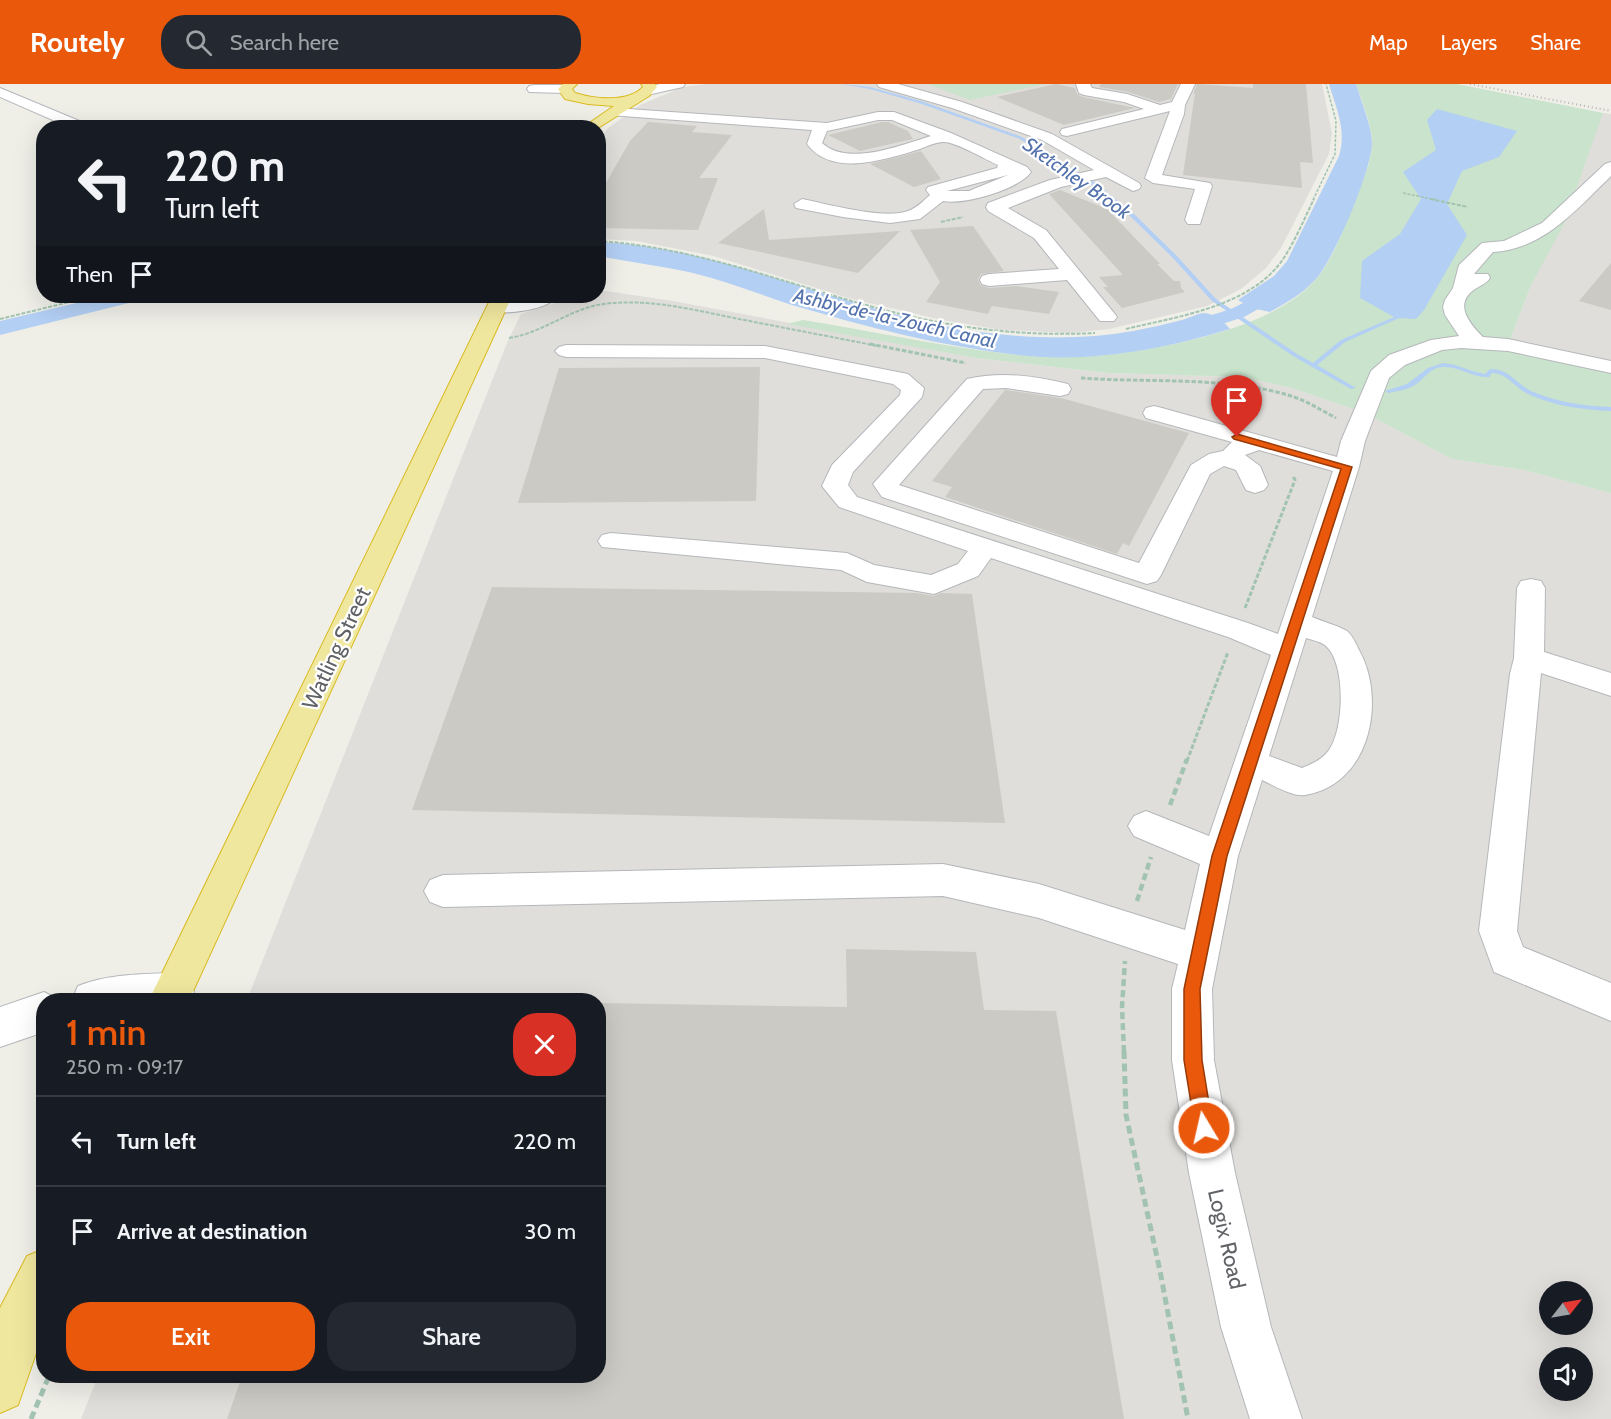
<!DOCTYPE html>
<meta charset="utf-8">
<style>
body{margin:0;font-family:Cabin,sans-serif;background:#242831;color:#f1f3f6;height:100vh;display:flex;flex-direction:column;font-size:22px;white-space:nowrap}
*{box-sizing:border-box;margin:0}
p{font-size:20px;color:#9ea1a6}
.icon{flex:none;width:33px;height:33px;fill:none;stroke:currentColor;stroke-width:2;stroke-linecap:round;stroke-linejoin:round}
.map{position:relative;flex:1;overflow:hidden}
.side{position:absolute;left:36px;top:909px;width:570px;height:390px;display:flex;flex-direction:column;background:#171b24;border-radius:24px;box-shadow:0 6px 24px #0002}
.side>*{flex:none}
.guide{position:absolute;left:36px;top:36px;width:570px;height:183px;border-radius:24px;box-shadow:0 6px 24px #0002;background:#171b24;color:#f1f3f6;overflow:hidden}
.needle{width:39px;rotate:59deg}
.fabs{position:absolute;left:1539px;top:1197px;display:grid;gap:12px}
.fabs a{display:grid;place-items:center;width:54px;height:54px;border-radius:50%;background:#171b24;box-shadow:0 6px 24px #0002;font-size:30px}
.pin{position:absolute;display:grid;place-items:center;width:51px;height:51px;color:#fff;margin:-62px -26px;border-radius:50% 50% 50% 0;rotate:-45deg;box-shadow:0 0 6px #0007}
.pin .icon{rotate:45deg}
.me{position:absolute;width:66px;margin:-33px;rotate:351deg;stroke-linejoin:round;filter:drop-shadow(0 0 4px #0008)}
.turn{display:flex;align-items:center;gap:21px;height:126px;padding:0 30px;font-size:27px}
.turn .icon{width:78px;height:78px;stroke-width:2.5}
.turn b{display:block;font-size:42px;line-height:51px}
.then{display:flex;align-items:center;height:57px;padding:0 30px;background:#0003;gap:12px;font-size:22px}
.round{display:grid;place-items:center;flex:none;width:63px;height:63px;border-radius:24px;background:#242831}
.head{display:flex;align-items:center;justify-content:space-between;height:102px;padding:0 30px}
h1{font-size:36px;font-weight:600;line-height:45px;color:#ea580c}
.button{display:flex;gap:12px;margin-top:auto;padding:12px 30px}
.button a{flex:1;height:69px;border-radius:24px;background:#ea580c;color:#fff;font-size:24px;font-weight:600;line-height:69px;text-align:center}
.button a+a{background:#242831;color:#f1f3f6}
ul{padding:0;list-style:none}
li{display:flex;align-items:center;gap:18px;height:90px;padding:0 30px;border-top:2px solid #363941}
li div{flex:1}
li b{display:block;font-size:22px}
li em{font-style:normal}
header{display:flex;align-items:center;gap:36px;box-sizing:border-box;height:84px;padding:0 30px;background:#ea580c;color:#fff}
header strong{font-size:28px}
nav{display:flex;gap:33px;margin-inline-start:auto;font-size:21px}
.search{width:420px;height:54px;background:#242831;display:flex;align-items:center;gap:15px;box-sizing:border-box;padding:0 21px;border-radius:24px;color:#9ea1a6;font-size:22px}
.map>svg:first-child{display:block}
.industrial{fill:#dfdeda;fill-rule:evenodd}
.green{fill:#c9e3cc}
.water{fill:#b3cff4}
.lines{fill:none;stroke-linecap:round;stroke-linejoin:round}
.stream{fill:#b3cff4;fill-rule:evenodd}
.canal{fill:#b3cff4;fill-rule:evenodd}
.building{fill:#cbcac4}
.minor-casing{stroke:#b5b7bb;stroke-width:2}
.highway-casing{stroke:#d9ba1f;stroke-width:2}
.path-far4{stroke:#a2c3b1;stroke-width:1.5;stroke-dasharray:3 1.5;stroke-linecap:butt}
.path-far3{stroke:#a2c3b1;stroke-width:2;stroke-dasharray:4 1.5;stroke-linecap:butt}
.path-far2{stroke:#a2c3b1;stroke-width:3;stroke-dasharray:4.5 2;stroke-linecap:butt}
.path-far1{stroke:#a2c3b1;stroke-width:4.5;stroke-dasharray:7 4;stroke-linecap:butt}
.path{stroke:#a2c3b1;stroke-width:5;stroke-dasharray:8 4.5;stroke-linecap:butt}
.minor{fill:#fff;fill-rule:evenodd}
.highway{fill:#f0e79f;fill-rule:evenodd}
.rail{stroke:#b5b6b6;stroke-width:2;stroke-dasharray:1 3;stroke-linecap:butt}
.route{fill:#ea580c;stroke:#983908;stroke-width:1.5}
.labels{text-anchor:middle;stroke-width:4.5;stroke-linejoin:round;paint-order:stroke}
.far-water-label{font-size:20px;font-style:italic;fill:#5473ad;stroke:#fff}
.street-label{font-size:22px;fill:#606266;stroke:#fff}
</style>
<header>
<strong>Routely</strong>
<div class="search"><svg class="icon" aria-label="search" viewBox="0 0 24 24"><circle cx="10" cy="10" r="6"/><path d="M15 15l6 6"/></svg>Search here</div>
<nav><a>Map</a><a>Layers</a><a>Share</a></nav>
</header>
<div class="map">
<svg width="1611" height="1335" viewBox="0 0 1611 1335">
<rect width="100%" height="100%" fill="#efefe8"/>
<!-- industrial -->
<g class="industrial">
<polygon points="708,0 1322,0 1332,49 1329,70 1281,164 1266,184 1241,205 1207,222 1109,245 1070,249 1002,246 942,236 848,214 714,172 636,157 599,155 598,57 608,44 640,21 683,3"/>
<polygon points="1603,29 1611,30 1611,283 1508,261 1531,201"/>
<path d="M 599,206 L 673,217 L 977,274 L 1109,289 L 1242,293 L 1292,304 L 1365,329 L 1452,375 L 1524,386 L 1611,409 L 1611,1335 L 81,1335 L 98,1292 L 598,1292 L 598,916 L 247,916 L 507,259 L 521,230 L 578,212 L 598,212 ZM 1550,1208 L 1582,1208 L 1582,1240 L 1550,1240 ZM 1550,1274 L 1582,1274 L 1582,1306 L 1550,1306 Z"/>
</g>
<!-- green -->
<g class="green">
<polygon points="928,0 1045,0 970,16"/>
<path d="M 1356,0 L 1457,0 L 1603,29 L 1563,142 L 1531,201 L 1508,261 L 1611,283 L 1611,409 L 1524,386 L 1452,375 L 1365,329 L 1292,304 L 1242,293 L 1109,289 L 977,274 L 787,240 L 803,236 C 878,248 953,265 1028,272 C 1092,277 1160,266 1221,248 C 1254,238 1293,222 1316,195 C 1330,179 1340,155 1347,135 C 1356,112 1370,86 1372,61 C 1373,43 1362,18 1356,0 Z"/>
</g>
<!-- water -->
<g class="water">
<path d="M 1329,0 L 1356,0 L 1358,6 C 1363,23 1372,43 1372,60 C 1371,87 1334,176 1315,196 C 1302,210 1286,219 1270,228 L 1252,224 L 1238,216 L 1274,192 L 1287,177 L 1339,72 C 1347,46 1336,24 1329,0 Z"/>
<polygon points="1437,25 1517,47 1499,73 1462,87 1447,120 1467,151 1424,226 1416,235 1396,234 1360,214 1362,177 1400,150 1421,115 1403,88 1436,66 1427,36"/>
<path d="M 599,158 C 736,164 860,236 997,250 C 1042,255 1088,255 1133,247 C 1149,244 1166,240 1182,236 C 1188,234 1197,230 1203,229 C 1214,229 1224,238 1230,245 C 1165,265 1095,278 1028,272 C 947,264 870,244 792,221 C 759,210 726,197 693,189 C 662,182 630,178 599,172 Z"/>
<polygon points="106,212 157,212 0,251 0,237"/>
</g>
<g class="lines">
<!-- stream -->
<g class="stream">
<polygon points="841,0 870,3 921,17 1022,53 1095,99 1134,130 1176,171 1216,215 1297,270 1313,279 1341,256 1394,233 1399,234 1345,258 1317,281 1356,304 1351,305 1293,272 1212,217 1172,173 1130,132 1091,101 1020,55 919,19 870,5"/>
<path d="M 1443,279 C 1458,280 1471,288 1485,290 L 1490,285 C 1510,285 1515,299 1531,307 C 1556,318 1584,322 1611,323 L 1611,327 C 1583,326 1554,322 1528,310 C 1515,304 1507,289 1492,289 L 1489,293 C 1473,294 1459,282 1443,283 C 1431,283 1425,294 1415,301 C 1407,306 1397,307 1388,309 L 1385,307 L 1407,300 L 1428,284 Z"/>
</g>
<!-- canal -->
<polygon class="canal" points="1288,196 1294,197 1297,201 1294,205 1244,233 1184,252 1177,250 1175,246 1177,242 1231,225"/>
</g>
<!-- building -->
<g class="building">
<polygon points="1056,0 1075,4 1077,10 1083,13 1135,24 1064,41 997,13"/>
<polygon points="1101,0 1178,0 1171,15 1159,18 1128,8 1099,3"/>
<polygon points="1197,0 1253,4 1253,0 1306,0 1313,79 1300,78 1302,104 1183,91 1195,9 1193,10"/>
<polygon points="648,38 697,42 692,48 732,51 699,94 718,94 698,146 598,144 598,113 630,57"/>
<polygon points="882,38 888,38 908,47 913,55 860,67 828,51"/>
<polygon points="921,67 941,95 914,103 870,80"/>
<polygon points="1060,106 1107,125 1160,180 1157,180 1174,197 1180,197 1181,204 1185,208 1122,224 1103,203 1108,203 1099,193 1123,191 1049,110"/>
<polygon points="764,125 769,156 900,147 858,189 718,159"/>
<polygon points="973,142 1004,187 981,190 978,195 980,201 989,204 1016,202 1059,208 1049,230 992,222 988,230 926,218 940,198 910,146"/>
<polygon points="1611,179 1611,226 1579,217"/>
<polygon points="760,283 756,417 518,419 559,284"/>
<polygon points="1005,306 1061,314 1189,349 1129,462 1123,459 1117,470 945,413 952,403 932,397"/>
<polygon points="492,503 916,509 934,512 941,509 972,510 1005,739 412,726"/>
<polygon points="846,865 976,868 984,926 1056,927 1124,1335 227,1335 242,1292 598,1292 598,919 847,923"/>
</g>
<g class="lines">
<defs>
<g id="minor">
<polygon points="660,0 685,0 683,3 647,11 640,7 642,4"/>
<polygon points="877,0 898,0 962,18 1052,50 1139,99 1141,102 1139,105 1133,107 1106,93 1061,103 1008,124 1046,146 1114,229 1117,233 1114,237 1100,237 1067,196 989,202 982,200 980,196 982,192 989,190 1059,185 1034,154 988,127 986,123 988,119 1050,96 1094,86 1042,56 952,24 879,3"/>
<polygon points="1076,0 1090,0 1092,4 1127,10 1160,21 1172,18 1181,0 1195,0 1185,21 1184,30 1162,91 1210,99 1212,102 1200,140 1188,140 1185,136 1195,105 1153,99 1145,94 1170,27 1067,52 1062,51 1060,48 1062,45 1144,25 1124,18 1084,11 1079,9"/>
<polygon points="534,1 565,1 572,5 565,9 529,8 527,5 529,2"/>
<polygon points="0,4 89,41 91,44 71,44 0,13"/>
<path d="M 614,24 L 827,39 L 878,28 L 894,28 L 951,49 L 1027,83 L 1031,88 C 1018,106 964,121 943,117 L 920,135 L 890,139 L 843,133 L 796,124 L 794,120 L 802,115 C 828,120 884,136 908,127 C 917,124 923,117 930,111 L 926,106 L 928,103 L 997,84 L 998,81 C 986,76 955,57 943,58 C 936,58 927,62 920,65 C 887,75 832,94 807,60 L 812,46 L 609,31 L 607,28 ZM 878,36 L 892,36 L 931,52 C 901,61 848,83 822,59 L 827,47 ZM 1008,91 L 969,107 L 947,107 Z"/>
<path d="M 1611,78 L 1611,92 C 1577,125 1544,165 1493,168 L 1474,190 L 1488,190 L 1490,194 C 1486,200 1481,201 1475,205 C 1453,220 1469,239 1483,253 L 1508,255 L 1611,277 L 1611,289 L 1508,267 L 1461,264 L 1442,266 L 1405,281 L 1389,294 L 1365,357 L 1359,383 L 1312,533 C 1323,538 1337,541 1347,547 C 1352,551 1356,560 1359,566 C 1387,616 1370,701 1305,711 C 1293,713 1273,701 1262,696 L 1238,772 L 1212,905 L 1214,976 L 1235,1089 L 1271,1243 L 1302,1335 L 1250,1335 L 1221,1243 L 1189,1089 L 1172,976 L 1172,905 L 1178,880 L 1039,834 L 943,812 L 443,823 L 430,818 L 424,807 L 430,796 L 443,791 L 943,780 L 1039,800 L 1185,846 L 1200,780 L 1134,752 L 1128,742 L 1134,732 L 1146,727 L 1209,752 L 1271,571 L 1228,553 L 991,474 L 978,492 L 934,510 L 867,498 L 841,486 L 602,463 L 598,457 L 602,451 L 611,449 L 847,469 L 874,481 L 931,491 L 958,480 L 968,467 L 839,423 L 822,402 L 832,381 L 900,311 L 901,306 L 893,300 L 765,274 L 566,273 L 559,271 L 555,267 L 559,263 L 566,261 L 765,262 L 908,290 L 924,304 L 922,313 L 853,388 L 848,401 L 857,413 L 1248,539 L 1278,550 L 1333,387 L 1259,366 L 1245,371 L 1260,382 L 1268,401 L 1264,406 L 1255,409 L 1246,406 L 1236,386 L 1224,382 L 1210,390 L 1161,491 L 1157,497 L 1147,500 L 882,413 L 873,400 L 967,295 C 1001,287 1035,292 1068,300 L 1071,305 L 1068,310 L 1060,312 L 1006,304 L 983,305 L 899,401 L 1139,479 L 1191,381 L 1209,370 L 1223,367 L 1232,358 L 1146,334 L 1143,329 L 1146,324 L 1154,322 L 1162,324 L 1337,373 L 1341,357 L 1371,287 L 1389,271 L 1431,256 L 1459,252 L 1445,231 L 1443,223 L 1445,216 L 1453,204 L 1459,181 L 1482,159 L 1504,157 L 1542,139 L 1605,80 ZM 1306,554 C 1312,556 1323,558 1327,563 C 1346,582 1344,645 1329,666 C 1323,675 1312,680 1302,684 L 1269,672 Z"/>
<path d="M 533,212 L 558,212 C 548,226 506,231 490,227 L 487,223 L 490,219 Z"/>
<polygon points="1531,495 1541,497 1545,504 1544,568 1611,589 1611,612 1541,589 1517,847 1523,863 1611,899 1611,937 1494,888 1479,847 1510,590 1514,574 1517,504 1521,497"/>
<path d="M 174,889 L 188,895 L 194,908 L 190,916 L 72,916 L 78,902 C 108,890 142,890 174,889 Z"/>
<polygon points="44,908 59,916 44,916 44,948 0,963 0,923"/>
</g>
<g id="highway">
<path d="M 563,0 L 577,0 L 572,5 L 575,9 C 594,15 628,19 643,3 L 641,0 L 655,0 L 657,3 L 649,12 L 598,44 L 582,44 L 614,22 L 588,20 L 565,15 L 558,5 Z"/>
<polygon points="492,212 512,212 189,916 149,916"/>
<polygon points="44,1165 44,1244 40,1251 41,1255 18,1321 0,1329 0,1224 27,1172"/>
</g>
</defs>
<!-- minor casing -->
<use href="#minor" class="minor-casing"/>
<!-- highway casing -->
<use href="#highway" class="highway-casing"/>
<!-- path-far4 -->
<g class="path-far4">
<polyline points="1403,109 1437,116"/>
<polyline points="1313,116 1335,70 1336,37 1326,0"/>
</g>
<!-- path-far3 -->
<g class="path-far3">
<polyline points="1430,115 1468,123"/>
<polyline points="941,138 963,133"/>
<path d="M 598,157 C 694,163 781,198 873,223 C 946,243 1019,253 1095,249"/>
<polyline points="0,235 94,212"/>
<path d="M 1126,245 C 1175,233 1242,224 1277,183 C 1291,167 1304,135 1314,115"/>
<path d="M 509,254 C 543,249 569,225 603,220 C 649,214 694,226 739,235 C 785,244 832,253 878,262"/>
</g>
<!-- path-far2 -->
<g class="path-far2">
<polyline points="870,260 966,279"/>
<path d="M 1081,294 C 1147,299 1228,292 1291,312 C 1307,317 1321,326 1336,334"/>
<polyline points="1245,524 1295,396 1293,392"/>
<polyline points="1187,677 1228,568"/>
</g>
<!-- path-far1 -->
<g class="path-far1">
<polyline points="1170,721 1187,675"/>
<polyline points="1137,817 1151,773"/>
<polyline points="1124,968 1122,923 1125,877"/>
</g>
<!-- path -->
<g class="path">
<polyline points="1124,967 1126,1031 1160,1187 1188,1335"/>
<polyline points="31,1335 49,1292"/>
</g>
<!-- minor -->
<use href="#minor" class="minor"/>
<!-- highway -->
<use href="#highway" class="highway"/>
<!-- rail -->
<polyline class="rail" points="1470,0 1611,27"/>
</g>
<!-- route -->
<polygon class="route" points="1237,350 1352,383 1227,772 1200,905 1202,976 1213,1044 1211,1050 1204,1053 1198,1050 1195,1044 1184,976 1184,905 1212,772 1341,385 1234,355 1232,353"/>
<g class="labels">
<!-- far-water labels -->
<g class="far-water-label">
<text transform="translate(1077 94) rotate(35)" y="7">Sketchley Brook</text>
<text transform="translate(895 234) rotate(13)" y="7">Ashby-de-la-Zouch Canal</text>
</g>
<!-- street labels -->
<g class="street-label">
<text transform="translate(336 564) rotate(-65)" y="8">Watling Street</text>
<text transform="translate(1227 1155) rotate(77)" y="8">Logix Road</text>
</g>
</g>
</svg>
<div class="fabs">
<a><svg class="needle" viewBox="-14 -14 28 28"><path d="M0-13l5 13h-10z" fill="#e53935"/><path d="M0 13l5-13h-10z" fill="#9ea1a6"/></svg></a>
<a><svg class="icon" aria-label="sound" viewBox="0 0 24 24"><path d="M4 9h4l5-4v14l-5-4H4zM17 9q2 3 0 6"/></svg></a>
</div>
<div class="pin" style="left:1237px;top:353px;background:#d93025"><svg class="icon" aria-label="arrive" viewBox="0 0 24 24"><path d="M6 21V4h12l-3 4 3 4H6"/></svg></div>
<svg class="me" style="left:1204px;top:1044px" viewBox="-20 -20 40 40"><circle r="17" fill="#ea580c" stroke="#fff" stroke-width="3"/><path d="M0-11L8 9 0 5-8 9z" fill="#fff"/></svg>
<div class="guide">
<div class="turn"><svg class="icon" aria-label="left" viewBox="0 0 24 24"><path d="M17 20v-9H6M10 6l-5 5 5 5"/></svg><div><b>220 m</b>Turn left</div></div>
<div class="then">Then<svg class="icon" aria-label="arrive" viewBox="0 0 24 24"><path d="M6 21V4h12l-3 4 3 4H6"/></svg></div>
</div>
<section class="side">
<div class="head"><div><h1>1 min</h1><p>250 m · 09:17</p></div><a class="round" style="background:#d93025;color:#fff"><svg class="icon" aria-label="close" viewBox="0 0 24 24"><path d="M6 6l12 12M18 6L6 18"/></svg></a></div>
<ul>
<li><svg class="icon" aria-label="left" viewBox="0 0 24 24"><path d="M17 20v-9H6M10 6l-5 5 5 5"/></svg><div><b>Turn left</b></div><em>220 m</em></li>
<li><svg class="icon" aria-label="arrive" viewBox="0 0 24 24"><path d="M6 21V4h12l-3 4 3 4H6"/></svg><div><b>Arrive at destination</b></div><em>30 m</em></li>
</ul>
<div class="button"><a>Exit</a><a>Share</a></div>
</section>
</div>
